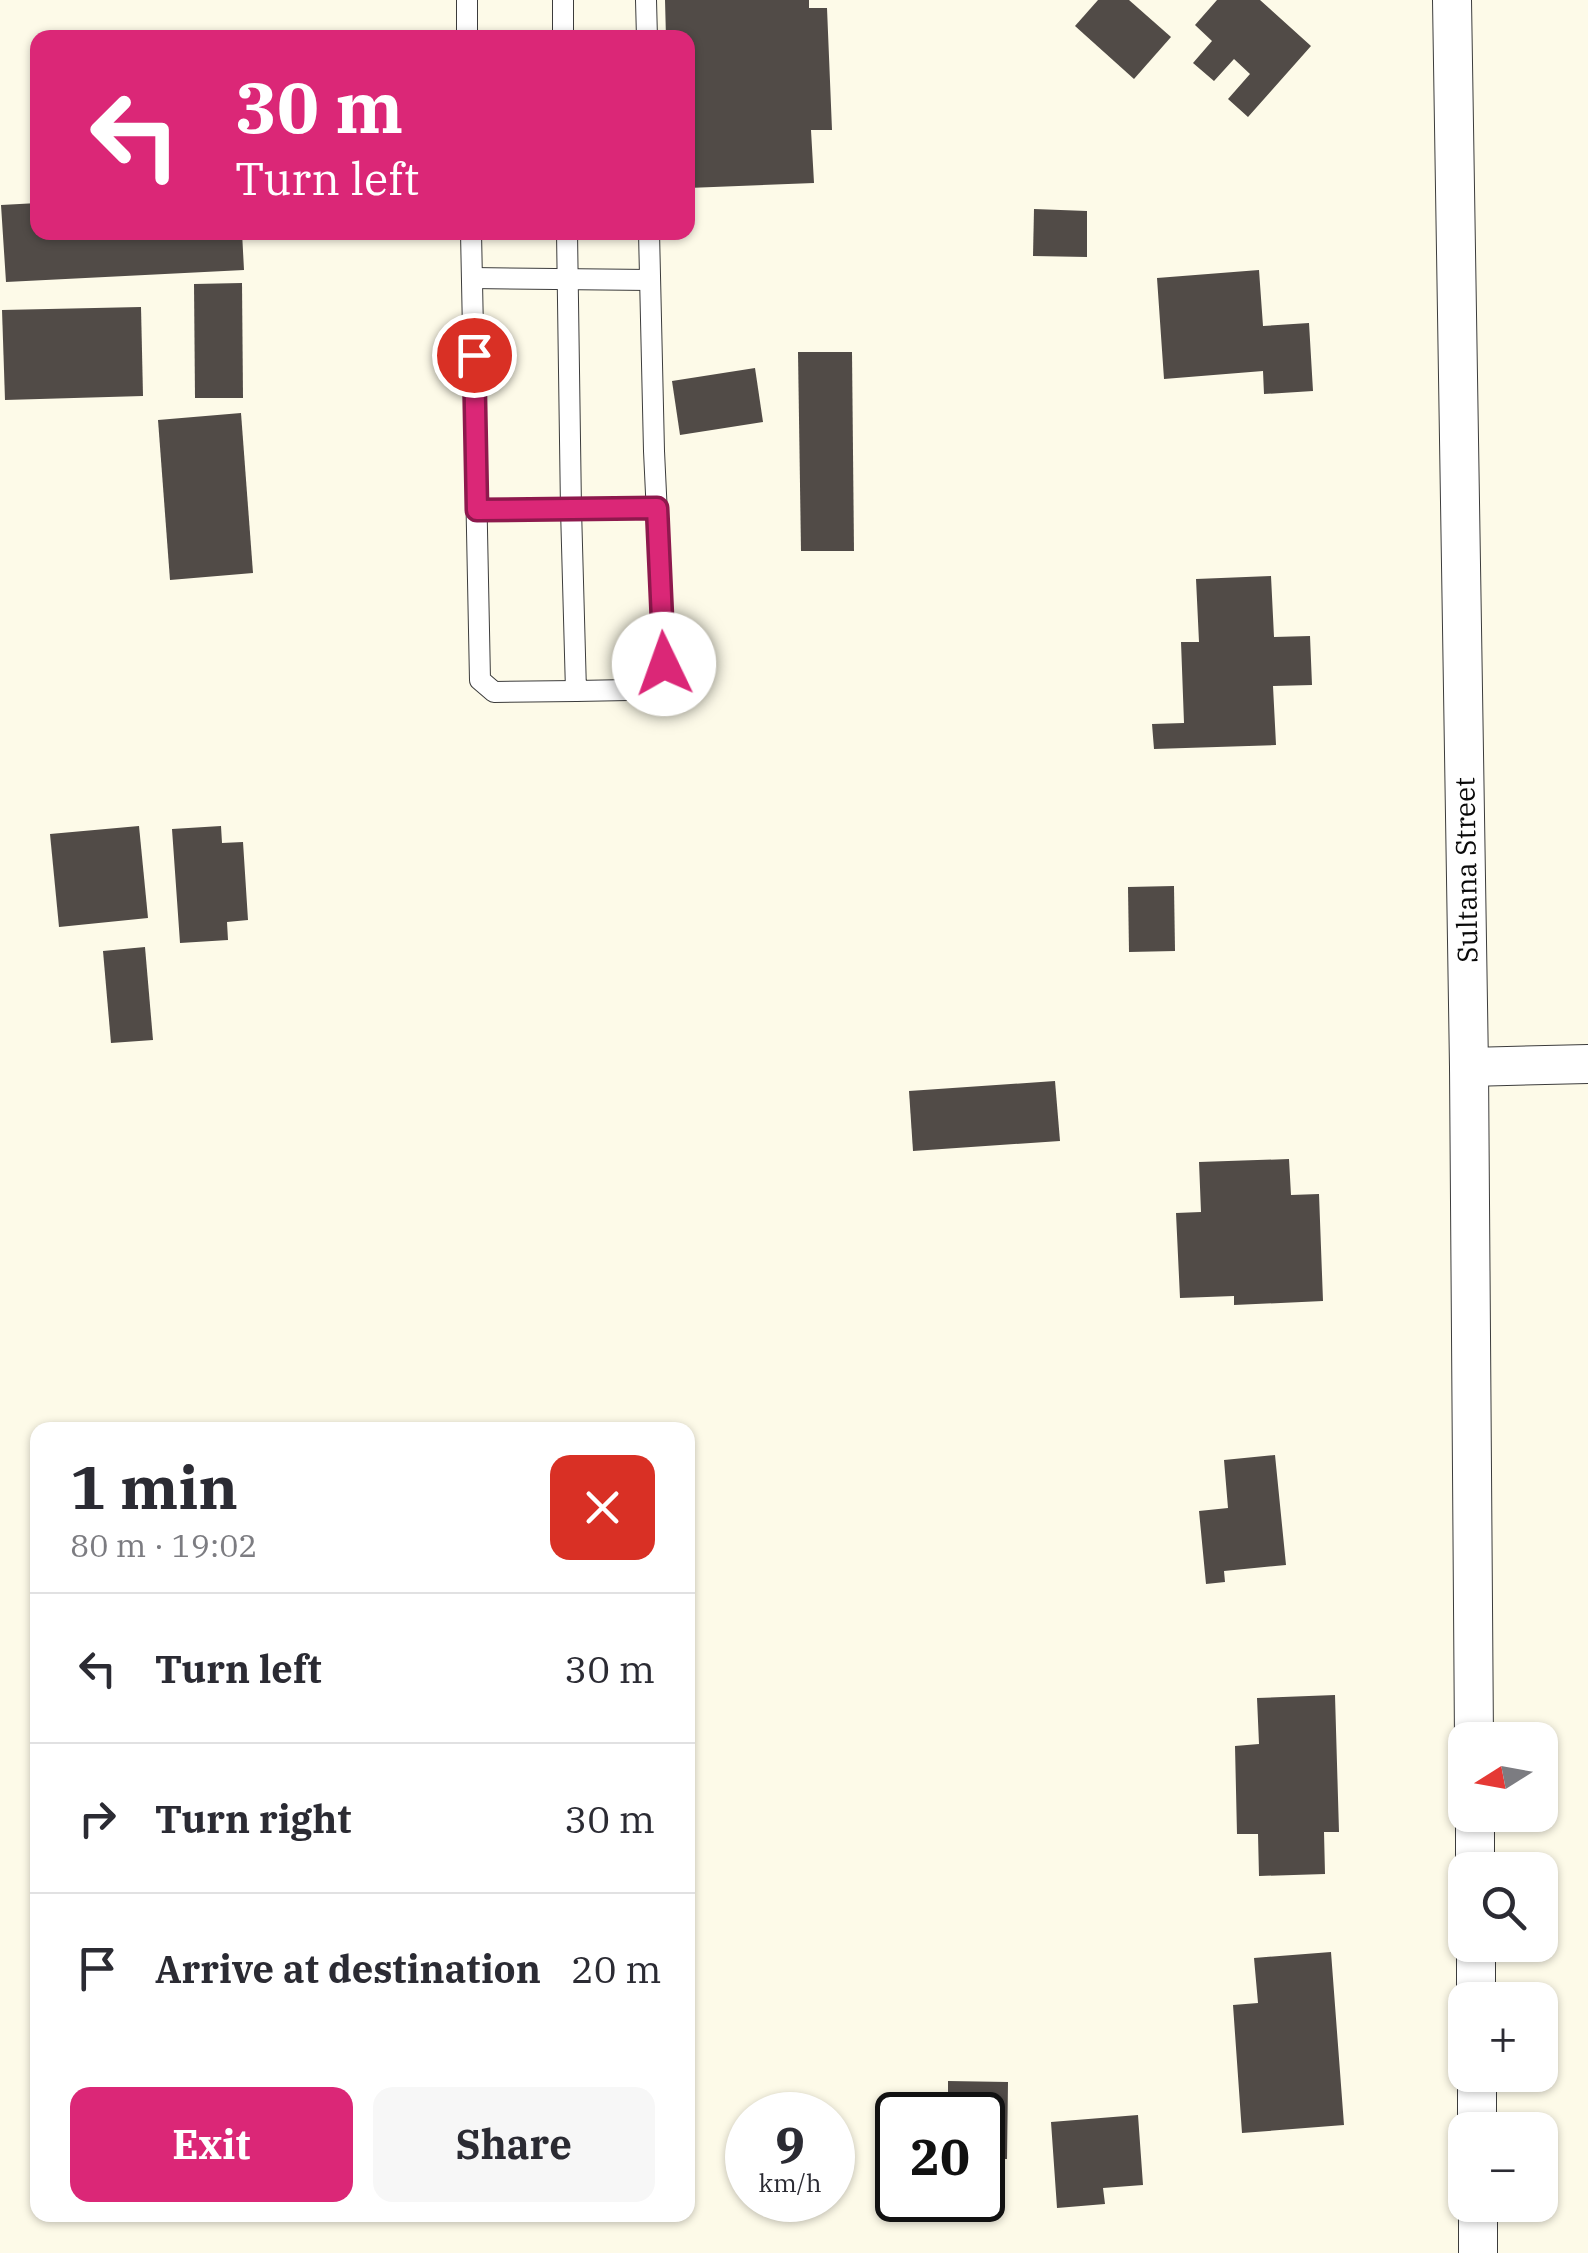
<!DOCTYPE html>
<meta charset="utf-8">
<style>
body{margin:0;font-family:"IBM Plex Serif",serif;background:#f7f7f7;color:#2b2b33;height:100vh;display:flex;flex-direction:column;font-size:38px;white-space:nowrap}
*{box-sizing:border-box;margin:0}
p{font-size:32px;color:#7c7c81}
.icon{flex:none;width:55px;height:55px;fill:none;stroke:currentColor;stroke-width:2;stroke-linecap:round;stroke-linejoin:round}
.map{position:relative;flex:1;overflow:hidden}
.drawer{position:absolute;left:30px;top:1422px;width:665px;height:800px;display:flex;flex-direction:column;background:#fff;border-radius:20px;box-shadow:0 2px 8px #0004}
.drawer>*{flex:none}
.hud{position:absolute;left:30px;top:30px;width:665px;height:210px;border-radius:20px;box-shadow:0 2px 8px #0004;background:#db2777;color:#fff;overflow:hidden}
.needle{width:65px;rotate:259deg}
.tools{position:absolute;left:1448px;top:1722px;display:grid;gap:20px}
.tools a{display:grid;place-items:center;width:110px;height:110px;border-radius:20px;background:#fff;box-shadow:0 2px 8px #0004;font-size:50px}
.speed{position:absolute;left:725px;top:2092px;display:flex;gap:20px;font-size:50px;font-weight:700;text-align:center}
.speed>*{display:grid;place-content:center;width:130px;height:130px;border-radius:50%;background:#fff;box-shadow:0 2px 8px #0004;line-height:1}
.speed small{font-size:25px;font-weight:400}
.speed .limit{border:5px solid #111;border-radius:15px;background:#fff;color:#111}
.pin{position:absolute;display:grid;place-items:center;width:85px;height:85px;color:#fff;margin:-42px;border:5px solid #fff;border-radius:50%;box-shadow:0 2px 10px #0007}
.me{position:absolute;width:110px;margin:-55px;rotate:357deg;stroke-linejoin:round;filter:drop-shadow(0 0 8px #0008)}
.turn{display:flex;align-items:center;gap:35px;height:210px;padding:0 40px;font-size:45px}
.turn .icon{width:130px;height:130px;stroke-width:2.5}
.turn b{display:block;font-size:70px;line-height:85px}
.round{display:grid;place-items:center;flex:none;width:105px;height:105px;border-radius:20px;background:#f7f7f7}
.head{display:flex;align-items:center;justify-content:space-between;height:170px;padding:0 40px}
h1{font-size:60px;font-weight:700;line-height:75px}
.button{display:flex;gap:20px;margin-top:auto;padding:20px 40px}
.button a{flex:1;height:115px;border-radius:20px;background:#db2777;color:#fff;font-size:40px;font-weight:700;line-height:115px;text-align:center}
.button a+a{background:#f7f7f7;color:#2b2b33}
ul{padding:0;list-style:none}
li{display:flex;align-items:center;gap:30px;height:150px;padding:0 40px;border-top:2px solid #e1e1e2}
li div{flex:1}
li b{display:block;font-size:38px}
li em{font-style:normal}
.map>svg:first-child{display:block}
.building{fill:#514b47}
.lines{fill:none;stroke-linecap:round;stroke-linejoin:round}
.lane-casing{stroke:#3c3c3c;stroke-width:22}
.street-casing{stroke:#3c3c3c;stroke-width:40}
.lane{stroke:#fff;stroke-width:20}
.street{stroke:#fff;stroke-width:38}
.route-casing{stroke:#8e194d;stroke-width:25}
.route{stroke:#db2777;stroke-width:18}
.labels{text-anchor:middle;stroke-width:10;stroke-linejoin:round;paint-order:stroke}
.street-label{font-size:28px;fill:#090909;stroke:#fff}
</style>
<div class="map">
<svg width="1588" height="2253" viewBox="0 0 1588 2253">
<rect width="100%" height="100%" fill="#fdfae8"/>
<!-- building -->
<g class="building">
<polygon points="665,0 809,0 809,8 827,8 832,130 811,130 814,183 688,188 688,38 666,38"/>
<polygon points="1098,0 1129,0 1171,37 1134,79 1075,26"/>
<polygon points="1217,0 1260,0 1311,46 1248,117 1228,99 1250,74 1234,59 1214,81 1193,63 1212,41 1195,25"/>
<polygon points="38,203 38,232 242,232 244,270 6,282 1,205"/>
<polygon points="1034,209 1087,211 1087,257 1033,256"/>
<polygon points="1259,270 1263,326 1309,323 1313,391 1264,394 1263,371 1164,379 1157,278"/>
<polygon points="242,283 243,398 195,398 194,284"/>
<polygon points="141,307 143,396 5,400 2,310"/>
<polygon points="798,352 852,352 854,551 801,551"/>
<polygon points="755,368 763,422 680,435 672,381"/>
<polygon points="241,413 253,573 170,580 158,420"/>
<polygon points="1271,576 1274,637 1310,636 1312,685 1273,686 1276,745 1154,749 1152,724 1184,723 1181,642 1199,642 1196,579"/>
<polygon points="139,826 148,918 59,927 50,834"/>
<polygon points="221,826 222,843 243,842 248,920 227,922 228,940 180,943 172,829"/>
<polygon points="1174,886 1175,951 1129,952 1128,887"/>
<polygon points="145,947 153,1040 111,1043 103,951"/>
<polygon points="1055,1081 1060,1141 913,1151 909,1091"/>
<polygon points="1289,1159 1291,1195 1319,1194 1323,1301 1234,1305 1234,1296 1180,1298 1176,1213 1201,1212 1199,1162"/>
<polygon points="1275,1455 1286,1565 1224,1571 1225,1582 1206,1584 1199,1511 1228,1508 1224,1460"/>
<polygon points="1335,1695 1339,1832 1324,1832 1325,1874 1259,1876 1258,1834 1237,1834 1235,1746 1259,1744 1257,1698"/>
<polygon points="1331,1952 1344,2125 1242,2133 1233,2005 1258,2003 1254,1958"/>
<polygon points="948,2081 1008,2082 1007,2159 982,2159 982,2115 948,2115"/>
<polygon points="1138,2115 1143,2185 1103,2188 1105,2204 1057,2208 1051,2122"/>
</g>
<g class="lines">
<defs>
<g id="lane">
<polyline points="467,0 467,38"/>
<polyline points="563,0 563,38"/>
<polyline points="646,0 647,38"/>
<polyline points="471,232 480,680 494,692 576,691"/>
<polyline points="567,232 571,509 576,691 629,690 653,681 664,664 654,451 649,232"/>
<polyline points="472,278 650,280"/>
<polyline points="477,510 657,508"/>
</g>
<g id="street">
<polyline points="1452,0 1469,1067 1474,1740"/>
<polyline points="1469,1067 1588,1064"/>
<polyline points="1475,1815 1475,1870"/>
<polyline points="1476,1945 1476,2000"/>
<polyline points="1477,2075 1477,2130"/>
<polyline points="1478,2205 1478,2253"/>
</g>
</defs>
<!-- lane casing -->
<use href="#lane" class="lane-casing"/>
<!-- street casing -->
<use href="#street" class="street-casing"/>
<!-- lane -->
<use href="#lane" class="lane"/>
<!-- street -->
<use href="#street" class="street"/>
</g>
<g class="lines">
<defs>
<polyline id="route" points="474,355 477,510 657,508 664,664"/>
</defs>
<!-- route casing -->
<use href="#route" class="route-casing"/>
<!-- route -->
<use href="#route" class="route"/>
</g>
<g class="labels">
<!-- street labels -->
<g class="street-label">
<text transform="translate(1466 870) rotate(-91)" y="10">Sultana Street</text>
</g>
</g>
</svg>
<div class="tools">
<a><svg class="needle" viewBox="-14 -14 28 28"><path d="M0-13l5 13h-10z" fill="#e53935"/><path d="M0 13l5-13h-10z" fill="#7c7c81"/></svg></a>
<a><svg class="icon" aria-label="search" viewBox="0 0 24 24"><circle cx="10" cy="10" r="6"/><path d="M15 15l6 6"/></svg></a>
<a>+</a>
<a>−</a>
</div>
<div class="speed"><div>9<small>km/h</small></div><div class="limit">20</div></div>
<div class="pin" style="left:474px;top:355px;background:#d93025"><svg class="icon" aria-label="arrive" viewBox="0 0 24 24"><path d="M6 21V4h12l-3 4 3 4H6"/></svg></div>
<svg class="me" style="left:664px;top:664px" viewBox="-20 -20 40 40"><circle r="19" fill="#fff"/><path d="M0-13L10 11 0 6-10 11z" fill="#db2777"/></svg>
<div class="hud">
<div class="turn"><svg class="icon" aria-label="left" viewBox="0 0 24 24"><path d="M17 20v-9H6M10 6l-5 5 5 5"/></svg><div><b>30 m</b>Turn left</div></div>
</div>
<section class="drawer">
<div class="head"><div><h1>1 min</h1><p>80 m · 19:02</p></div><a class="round" style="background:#d93025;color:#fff"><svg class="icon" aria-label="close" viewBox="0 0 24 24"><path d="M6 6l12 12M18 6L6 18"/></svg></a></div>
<ul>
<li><svg class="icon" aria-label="left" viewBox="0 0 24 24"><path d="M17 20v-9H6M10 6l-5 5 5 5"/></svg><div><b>Turn left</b></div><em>30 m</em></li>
<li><svg class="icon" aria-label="right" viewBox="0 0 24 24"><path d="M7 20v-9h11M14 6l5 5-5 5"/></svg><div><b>Turn right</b></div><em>30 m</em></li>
<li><svg class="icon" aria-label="arrive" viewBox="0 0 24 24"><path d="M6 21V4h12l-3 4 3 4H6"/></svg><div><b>Arrive at destination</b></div><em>20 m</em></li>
</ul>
<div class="button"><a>Exit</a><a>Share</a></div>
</section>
</div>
